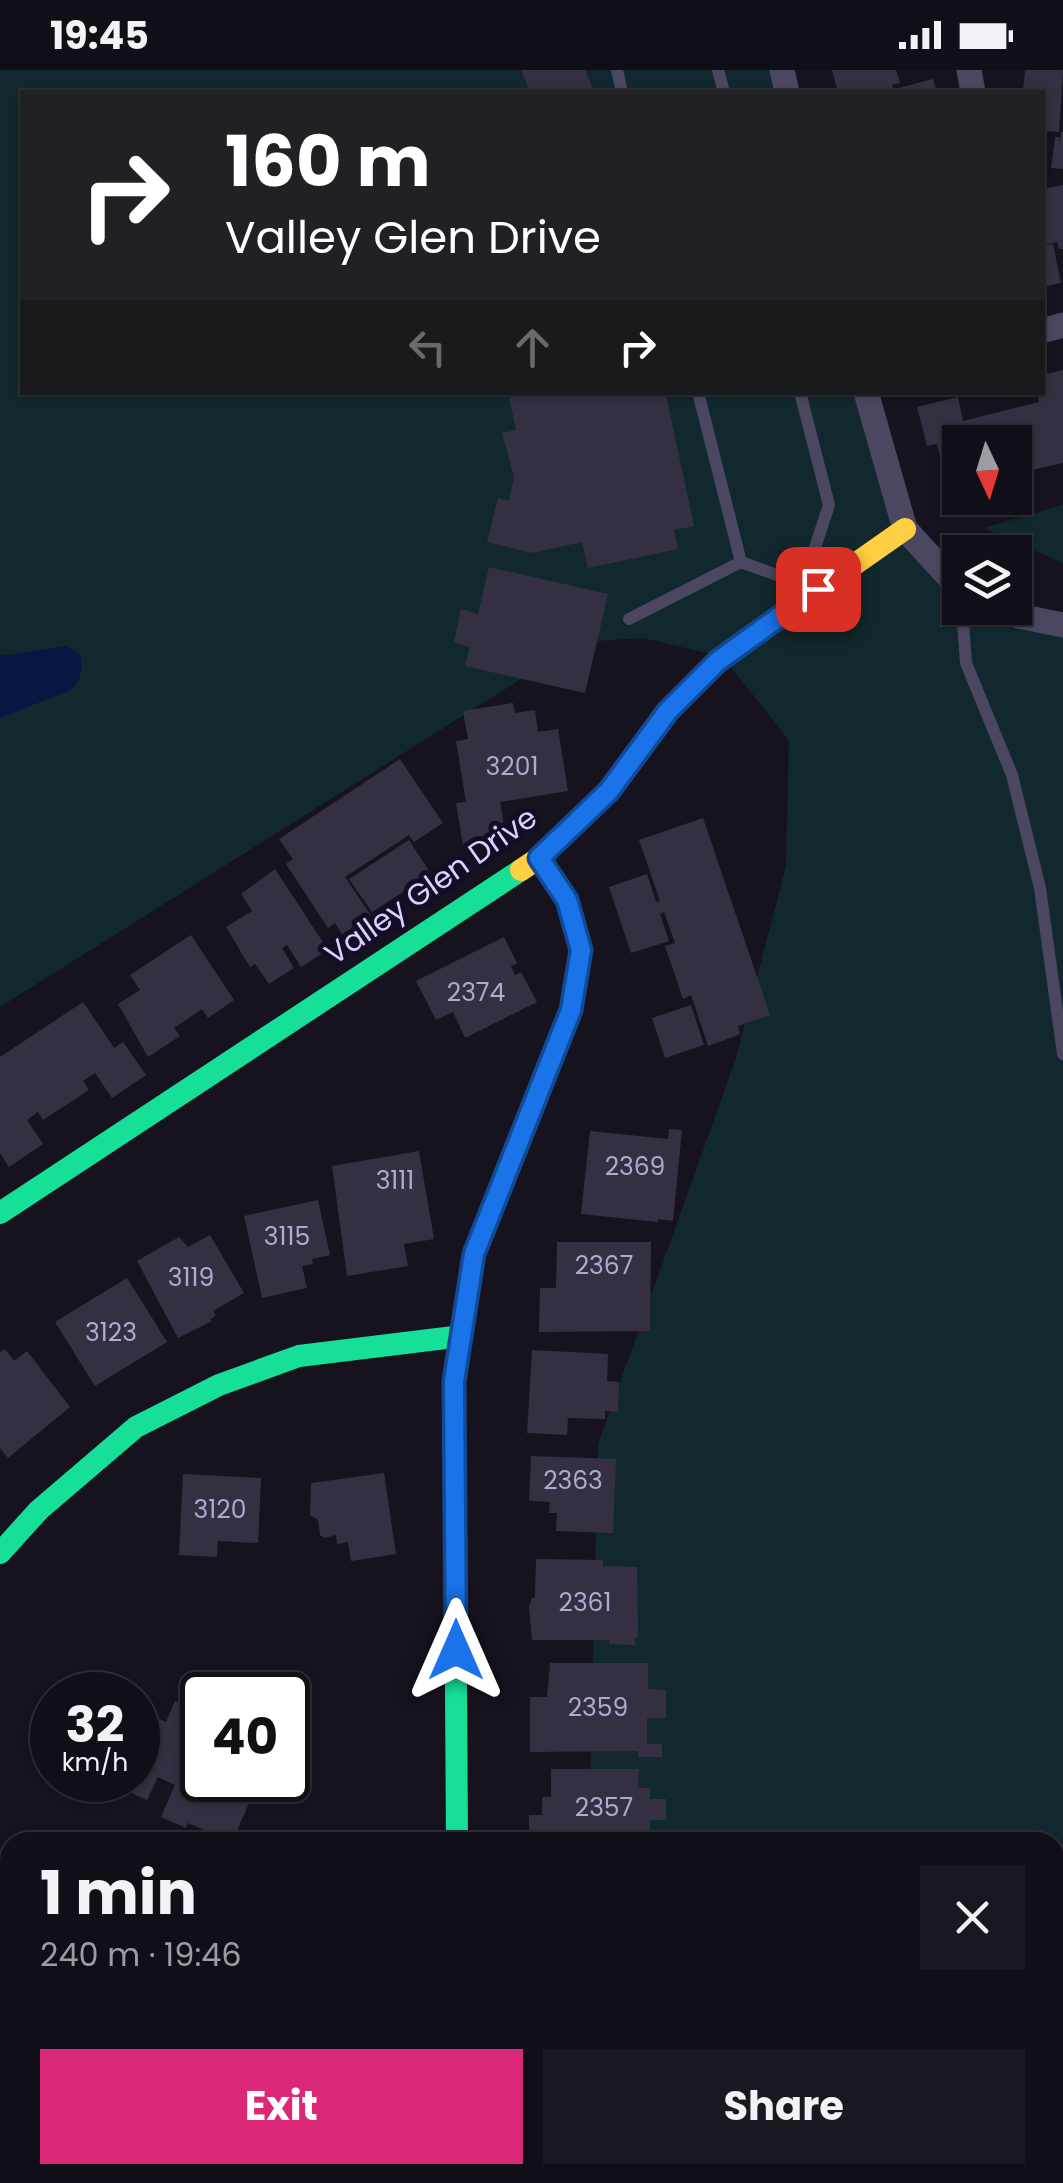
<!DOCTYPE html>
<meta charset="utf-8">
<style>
body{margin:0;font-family:Poppins,sans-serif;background:#191720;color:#f1f3f6;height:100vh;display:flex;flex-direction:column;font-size:38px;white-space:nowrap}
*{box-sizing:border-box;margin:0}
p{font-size:32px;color:#9c9ca1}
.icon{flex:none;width:55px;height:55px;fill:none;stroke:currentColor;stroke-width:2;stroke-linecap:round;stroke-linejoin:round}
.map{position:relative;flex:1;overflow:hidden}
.details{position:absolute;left:0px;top:1762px;width:1065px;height:352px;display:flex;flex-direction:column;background:#100e17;border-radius:30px 30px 0 0;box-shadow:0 2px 8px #0004,0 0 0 2px #302e36}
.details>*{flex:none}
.guide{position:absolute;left:20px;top:20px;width:1025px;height:305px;border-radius:0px;box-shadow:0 2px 8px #0004,0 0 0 2px #302e36;background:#202124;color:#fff;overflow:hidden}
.needle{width:65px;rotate:176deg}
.buttons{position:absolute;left:942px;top:355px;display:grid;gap:20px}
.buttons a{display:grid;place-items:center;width:90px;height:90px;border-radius:0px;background:#100e17;box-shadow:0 2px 8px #0004,0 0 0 2px #302e36;font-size:50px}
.speed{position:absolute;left:30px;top:1602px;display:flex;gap:20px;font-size:50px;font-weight:700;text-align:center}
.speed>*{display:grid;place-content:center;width:130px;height:130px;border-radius:50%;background:#100e17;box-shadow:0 2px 8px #0004,0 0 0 2px #302e36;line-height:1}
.speed small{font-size:25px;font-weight:400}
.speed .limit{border:5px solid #111;border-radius:15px;background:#fff;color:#111}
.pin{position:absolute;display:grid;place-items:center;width:85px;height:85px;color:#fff;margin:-42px;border-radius:20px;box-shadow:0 5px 15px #0006}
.me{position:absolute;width:110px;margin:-55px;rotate:0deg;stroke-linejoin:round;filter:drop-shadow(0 0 8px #0008)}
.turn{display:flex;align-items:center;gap:35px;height:210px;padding:0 40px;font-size:45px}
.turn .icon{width:130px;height:130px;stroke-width:2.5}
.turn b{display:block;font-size:70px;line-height:85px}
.lanes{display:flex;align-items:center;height:95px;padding:0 40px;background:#0003;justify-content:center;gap:50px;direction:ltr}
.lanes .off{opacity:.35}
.round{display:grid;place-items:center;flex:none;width:105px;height:105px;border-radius:0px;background:#191720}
.head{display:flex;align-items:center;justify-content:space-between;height:170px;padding:0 40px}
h1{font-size:60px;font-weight:700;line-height:75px}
.action{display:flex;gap:20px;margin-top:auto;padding:20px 40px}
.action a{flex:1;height:115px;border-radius:0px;background:#db2777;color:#fff;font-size:40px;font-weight:700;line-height:115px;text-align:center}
.action a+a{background:#191720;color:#f1f3f6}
.status{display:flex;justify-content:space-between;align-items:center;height:70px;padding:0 50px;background:#100e17;direction:ltr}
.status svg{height:28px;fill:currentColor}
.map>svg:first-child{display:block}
.green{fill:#11292e}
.water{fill:#071742}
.building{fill:#343042}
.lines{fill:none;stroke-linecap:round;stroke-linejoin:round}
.lane{stroke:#4b4760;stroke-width:12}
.street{stroke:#4b4760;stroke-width:25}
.fast{stroke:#16e098;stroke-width:22}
.slow{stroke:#ffcf43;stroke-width:22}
.jam{stroke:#f24e42;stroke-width:22}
.route-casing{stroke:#114b97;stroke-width:25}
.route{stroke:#1a73e8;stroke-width:18}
.labels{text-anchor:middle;stroke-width:10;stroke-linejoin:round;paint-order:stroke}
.number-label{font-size:25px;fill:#b1a9d0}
.street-label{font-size:30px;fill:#dbd1ff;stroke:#140d25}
</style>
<div class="status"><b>19:45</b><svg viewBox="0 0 49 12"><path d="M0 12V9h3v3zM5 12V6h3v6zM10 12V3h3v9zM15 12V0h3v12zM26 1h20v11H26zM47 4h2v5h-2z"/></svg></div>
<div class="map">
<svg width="1063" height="2113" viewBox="0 0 1063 2113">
<rect width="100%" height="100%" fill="#16131f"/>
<!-- green -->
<g class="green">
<polygon points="0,0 781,0 787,22 22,22 22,322 867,323 906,460 960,519 960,538 993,538 1063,555 1063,2113 624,2113 619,2105 1055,2105 1055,1772 589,1772 598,1374 736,988 786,796 789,670 723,587 643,568 580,572 0,937"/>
<polygon points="1063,435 1063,493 984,458"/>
</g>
<!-- water -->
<path class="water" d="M 67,576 L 80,585 C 83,601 82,610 69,621 L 0,648 L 0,586 Z"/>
<!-- building -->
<g class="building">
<polygon points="521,0 585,0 594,22 552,22 550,19 530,22"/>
<polygon points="832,0 896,0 900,13 892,15 894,22 838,22"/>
<polygon points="1025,0 1063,0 1059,62 1042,61 1042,22 1023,22"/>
<polygon points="933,9 937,22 896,22 895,19"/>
<polygon points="1061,62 1063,62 1063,99 1051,98 1055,67 1059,67 1059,73"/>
<polygon points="1063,115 1063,179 1059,179 1057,172 1042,175 1042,119"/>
<polygon points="1053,174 1061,213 1042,217 1042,176"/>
<polygon points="1063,300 1063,393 1015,404 1015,372 960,372 960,418 949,421 937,374 927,376 917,337 958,327 963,351 1039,332 1037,322 1042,322 1042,305"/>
<polygon points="508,322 666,325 694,456 674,460 678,479 588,498 582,472 532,483 487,472 498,428 509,431 514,407 502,363 516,360"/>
<polygon points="489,497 608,524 585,623 465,596 470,577 454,572 461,539 478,544"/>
<polygon points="513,633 515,643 535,640 538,662 558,659 568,721 500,732 506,768 463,775 456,733 466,732 456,671 468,669 463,641"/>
<polygon points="400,689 443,753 414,772 409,765 345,807 376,853 347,872 335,853 328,858 286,794 293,789 279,769"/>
<polygon points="703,748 770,945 738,956 740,963 736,966 708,976 691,925 683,929 665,876 675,873 664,842 660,844 669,871 631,883 609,817 647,804 656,832 660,831 639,770"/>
<polygon points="409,770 431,804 372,842 349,809"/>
<polygon points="275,799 328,880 301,897 287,875 282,878 294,898 269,914 255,894 250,897 226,857 252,841 241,824"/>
<polygon points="191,865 234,930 208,948 202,939 174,958 180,966 148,987 118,934 140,920 130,905"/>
<polygon points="504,867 517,893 511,896 515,905 521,902 537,932 465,968 453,942 436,950 416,911"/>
<polygon points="83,932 114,978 123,972 146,1005 112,1028 95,1003 83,1011 89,1020 43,1050 38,1042 27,1050 43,1074 9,1097 0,1083 0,987"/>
<polygon points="691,935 704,975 665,988 652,948"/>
<polygon points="669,1059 682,1060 673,1151 658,1149 658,1152 581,1144 590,1061 668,1069"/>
<polygon points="419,1081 434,1169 404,1174 408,1196 347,1206 332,1096"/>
<polygon points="318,1130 330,1185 312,1189 313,1194 302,1196 307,1218 262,1228 244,1146"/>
<polygon points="210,1165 244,1223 213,1241 216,1246 210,1249 212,1251 178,1268 137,1191 179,1167 188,1177"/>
<polygon points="557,1172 651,1172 650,1261 539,1262 540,1218 556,1218"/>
<polygon points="127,1208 167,1272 95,1316 55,1252"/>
<polygon points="5,1279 14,1291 27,1281 70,1337 8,1388 0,1378 0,1282"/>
<polygon points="532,1280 608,1284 607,1311 619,1312 618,1342 605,1341 605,1349 568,1348 567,1365 527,1363"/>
<polygon points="531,1386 616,1389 613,1463 556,1461 557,1443 549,1443 550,1432 529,1431"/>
<polygon points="384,1403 396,1484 351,1491 348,1472 337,1474 336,1465 325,1468 320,1465 318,1450 310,1445 311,1413"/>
<polygon points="183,1404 261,1408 258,1473 218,1471 217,1487 179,1485"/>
<polygon points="536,1489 603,1490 603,1496 637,1497 638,1567 635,1567 635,1575 609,1574 609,1570 532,1570 529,1536 532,1528 535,1528"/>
<polygon points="550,1593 648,1593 648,1619 666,1620 666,1648 647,1648 647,1674 662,1674 662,1687 638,1687 638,1681 530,1682 530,1627 547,1627"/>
<polygon points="175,1631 202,1644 202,1710 259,1710 232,1772 188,1753 186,1758 161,1747 175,1715 158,1707 147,1730 102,1710 138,1710 138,1655 143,1642 166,1652"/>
<polygon points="551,1699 639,1699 638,1718 650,1718 650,1729 666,1729 666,1750 650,1750 650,1771 529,1772 529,1745 542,1745 542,1727 551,1727"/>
<polygon points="10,1804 10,1883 0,1885 0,1807"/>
<polygon points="10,2053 10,2105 68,2107 39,2113 0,2113 0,2055"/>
<polygon points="192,2105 262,2105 259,2110 265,2113 188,2113"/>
<polygon points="707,2105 707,2113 634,2113 634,2110"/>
</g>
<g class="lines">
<!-- lane -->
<g class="lane">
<polyline points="617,0 622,22"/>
<polyline points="718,0 724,22"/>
<polyline points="698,322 741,492 780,506 811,490 829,435 800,322"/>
<polyline points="962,538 966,593 1012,705 1040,818 1063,984"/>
<polyline points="629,549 741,492"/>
</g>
<!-- street -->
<g class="street">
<polyline points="782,0 787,22"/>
<polyline points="969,0 973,22"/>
<polyline points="1042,261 1063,255"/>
<polyline points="866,322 905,459 960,519"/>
<polyline points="998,538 1018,546 1063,555"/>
<polyline points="0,1956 10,1953"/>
<polyline points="439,2105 449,2113"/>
</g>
<!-- fast -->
<g class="fast">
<polyline points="0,1143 521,800"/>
<polyline points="0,1483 39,1440 136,1357 219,1315 299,1286 462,1266"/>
<polyline points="457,1772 454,1311 474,1185 507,1101"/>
</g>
<!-- slow -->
<polyline class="slow" points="521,800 539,788 609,721 668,641 717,591 905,459"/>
<!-- jam -->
<polyline class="jam" points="507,1101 571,941 581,880 567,830 539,788"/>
</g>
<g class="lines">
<defs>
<polyline id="route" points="456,1580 454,1311 474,1184 571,940 581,880 567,830 539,788 609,721 668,641 718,591 818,519"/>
</defs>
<!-- route casing -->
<use href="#route" class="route-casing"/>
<!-- route -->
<use href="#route" class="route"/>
</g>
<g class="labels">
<!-- number labels -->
<g class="number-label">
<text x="512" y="705">3201</text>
<text x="476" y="931">2374</text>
<text x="635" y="1105">2369</text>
<text x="395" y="1119">3111</text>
<text x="287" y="1175">3115</text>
<text x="604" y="1204">2367</text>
<text x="191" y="1216">3119</text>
<text x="111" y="1271">3123</text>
<text x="573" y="1419">2363</text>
<text x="220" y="1448">3120</text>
<text x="585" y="1541">2361</text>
<text x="598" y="1646">2359</text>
<text x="604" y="1746">2357</text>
</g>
<!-- street labels -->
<g class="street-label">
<text transform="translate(431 816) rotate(-35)" y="10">Valley Glen Drive</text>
</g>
</g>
</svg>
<div class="buttons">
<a><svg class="needle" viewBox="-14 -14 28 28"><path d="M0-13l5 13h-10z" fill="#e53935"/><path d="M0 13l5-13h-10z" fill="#9c9ca1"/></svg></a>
<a><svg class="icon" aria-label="layers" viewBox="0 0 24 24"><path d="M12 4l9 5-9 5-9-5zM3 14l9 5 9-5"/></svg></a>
</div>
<div class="speed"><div>32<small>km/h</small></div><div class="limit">40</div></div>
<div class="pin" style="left:818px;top:519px;background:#d93025"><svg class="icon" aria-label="arrive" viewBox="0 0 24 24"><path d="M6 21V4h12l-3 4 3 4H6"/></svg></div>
<svg class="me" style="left:456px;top:1580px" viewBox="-20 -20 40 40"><path d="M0-17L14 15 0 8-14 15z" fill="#1a73e8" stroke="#fff" stroke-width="4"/></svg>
<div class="guide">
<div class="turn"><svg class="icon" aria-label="right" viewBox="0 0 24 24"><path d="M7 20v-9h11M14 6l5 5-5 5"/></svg><div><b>160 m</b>Valley Glen Drive</div></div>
<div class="lanes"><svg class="icon off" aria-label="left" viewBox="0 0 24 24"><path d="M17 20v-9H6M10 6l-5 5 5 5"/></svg><svg class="icon off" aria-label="ahead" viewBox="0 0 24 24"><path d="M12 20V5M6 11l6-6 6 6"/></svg><svg class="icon" aria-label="right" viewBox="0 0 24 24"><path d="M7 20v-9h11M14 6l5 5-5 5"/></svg></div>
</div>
<section class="details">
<div class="head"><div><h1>1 min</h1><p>240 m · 19:46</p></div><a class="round"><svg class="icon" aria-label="close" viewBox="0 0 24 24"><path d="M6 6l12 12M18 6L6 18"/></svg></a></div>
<div class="action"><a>Exit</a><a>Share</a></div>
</section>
</div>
